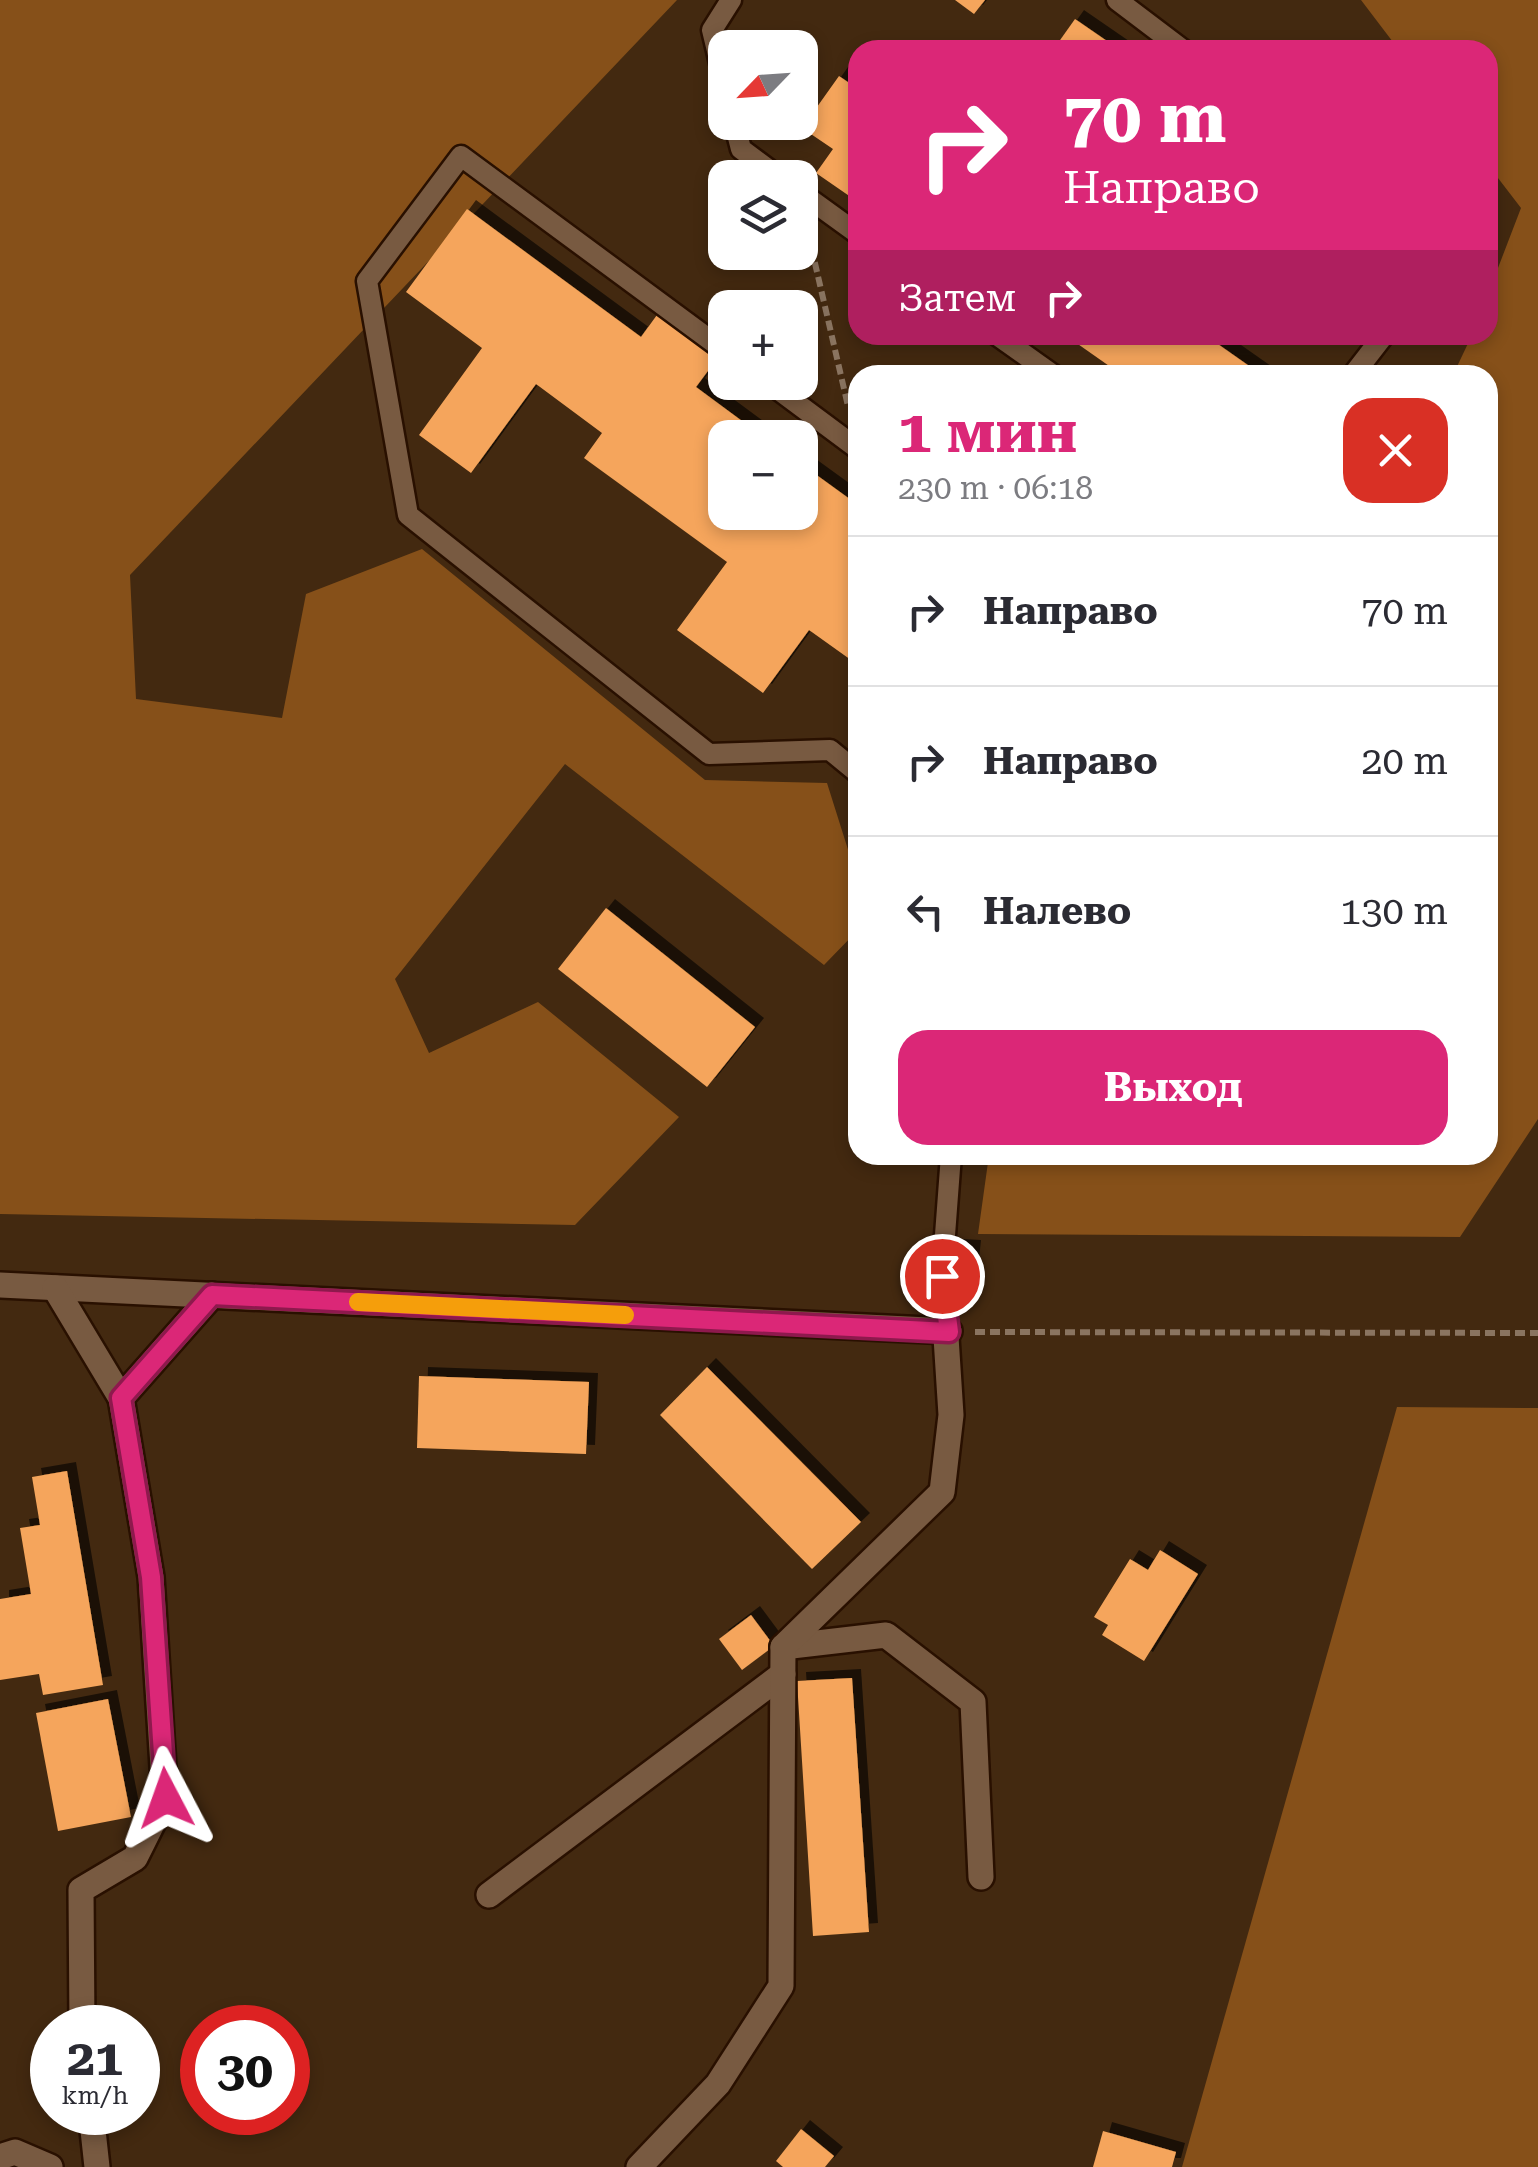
<!DOCTYPE html>
<html lang="ru">
<meta charset="utf-8">
<style>
body{margin:0;font-family:"Roboto Serif",serif;background:#f7f7f7;color:#2b2b33;height:100vh;display:flex;flex-direction:column;font-size:38px;white-space:nowrap}
*{box-sizing:border-box;margin:0}
p{font-size:32px;color:#7c7c81}
.icon{flex:none;width:55px;height:55px;fill:none;stroke:currentColor;stroke-width:2;stroke-linecap:round;stroke-linejoin:round}
.map{position:relative;flex:1;overflow:hidden}
.side{position:absolute;left:848px;top:365px;width:650px;height:800px;display:flex;flex-direction:column;background:#fff;border-radius:30px;box-shadow:0 5px 15px #0003}
.side>*{flex:none}
.banner{position:absolute;left:848px;top:40px;width:650px;height:305px;border-radius:30px;box-shadow:0 5px 15px #0003;background:#db2777;color:#fff;overflow:hidden}
.needle{width:65px;rotate:245deg}
.fabs{position:absolute;left:708px;top:30px;display:grid;gap:20px}
.fabs a{display:grid;place-items:center;width:110px;height:110px;border-radius:20px;background:#fff;box-shadow:0 5px 15px #0003;font-size:50px}
.speed{position:absolute;left:30px;top:2005px;display:flex;gap:20px;font-size:50px;font-weight:700;text-align:center}
.speed>*{display:grid;place-content:center;width:130px;height:130px;border-radius:50%;background:#fff;box-shadow:0 5px 15px #0003;line-height:1}
.speed small{font-size:25px;font-weight:400}
.speed .limit{border:15px solid #d22;background:#fff;color:#111}
.pin{position:absolute;display:grid;place-items:center;width:85px;height:85px;color:#fff;margin:-42px;border:5px solid #fff;border-radius:50%;box-shadow:0 2px 10px #0007}
.me{position:absolute;width:110px;margin:-55px;rotate:356deg;stroke-linejoin:round;filter:drop-shadow(0 0 8px #0008)}
.turn{display:flex;align-items:center;gap:35px;height:210px;padding:0 50px;font-size:45px}
.turn .icon{width:130px;height:130px;stroke-width:2.5}
.turn b{display:block;font-size:70px;line-height:85px}
.then{display:flex;align-items:center;height:95px;padding:0 50px;background:#0003;gap:20px;font-size:38px}
.round{display:grid;place-items:center;flex:none;width:105px;height:105px;border-radius:30px;background:#f7f7f7}
.headline{display:flex;align-items:center;justify-content:space-between;height:170px;padding:0 50px}
h1{font-size:60px;font-weight:700;line-height:75px;color:#db2777}
.button{display:flex;gap:20px;margin-top:auto;padding:20px 50px}
.button a{flex:1;height:115px;border-radius:30px;background:#db2777;color:#fff;font-size:40px;font-weight:700;line-height:115px;text-align:center}
ul{padding:0;list-style:none}
li{display:flex;align-items:center;gap:30px;height:150px;padding:0 50px;border-top:2px solid #e1e1e2}
li div{flex:1}
li b{display:block;font-size:38px}
li em{font-style:normal}
.map>svg:first-child{display:block}
.forest{fill:#865019}
.building{fill:#f5a55b;filter:url(#shadow)}
.lines{fill:none;stroke-linecap:round;stroke-linejoin:round}
.lane-casing{stroke:#291000;stroke-width:25}
.street-casing{stroke:#291000;stroke-width:30}
.path{stroke:#8a7460;stroke-width:6;stroke-dasharray:10 5;stroke-linecap:butt}
.lane{stroke:#785a41;stroke-width:20}
.street{stroke:#785a41;stroke-width:25}
.route-casing{stroke:#8e194d;stroke-width:25}
.route{stroke:#db2777;stroke-width:18}
.slow{stroke:#f59e0b;stroke-width:18}
</style>
<div class="map">
<svg width="1538" height="2167" viewBox="0 0 1538 2167">
<defs>
<filter id="shadow"><feDropShadow dx="9" dy="-9" stdDeviation="0" flood-color="#0009"/></filter>
</defs>
<rect width="100%" height="100%" fill="#432910"/>
<!-- forest -->
<g class="forest">
<polygon points="0,0 677,0 130,575 136,699 282,718 306,594 422,549 705,780 827,783 857,878 857,931 824,965 565,764 395,979 429,1053 538,1002 679,1117 575,1225 0,1214"/>
<polygon points="1361,0 1538,0 1538,1119 1460,1237 978,1234 989,1155 1488,1155 1488,375 1453,375 1472,335 1488,335 1488,294 1521,208 1488,165 1488,50 1399,50"/>
<polygon points="1397,1407 1538,1408 1538,2167 1182,2167"/>
</g>
<!-- building -->
<g class="building">
<polygon points="955,0 985,0 974,14"/>
<polygon points="1075,19 1120,50 1053,50"/>
<polygon points="839,76 858,89 858,202 816,173 833,149 802,128"/>
<polygon points="467,209 641,337 662,308 722,352 696,387 765,438 725,438 725,512 800,512 800,463 858,505 858,665 809,630 763,693 677,630 727,562 584,458 602,433 536,384 471,473 419,435 482,348 406,292"/>
<polygon points="1065,335 1205,335 1262,375 1122,375"/>
<polygon points="606,908 755,1027 707,1087 558,969"/>
<polygon points="953,1248 972,1249 970,1268 951,1267"/>
<polygon points="707,1367 861,1522 812,1569 660,1415"/>
<polygon points="419,1376 589,1382 586,1454 417,1448"/>
<polygon points="67,1471 103,1685 43,1695 39,1674 0,1680 0,1599 31,1594 20,1528 40,1525 32,1477"/>
<polygon points="1160,1550 1198,1574 1144,1661 1102,1635 1108,1625 1094,1617 1130,1559 1148,1570"/>
<polygon points="751,1615 774,1646 742,1670 719,1639"/>
<polygon points="852,1678 869,1932 813,1936 797,1681"/>
<polygon points="108,1699 131,1817 58,1831 36,1713"/>
<polygon points="801,2129 834,2156 825,2167 783,2167 776,2161"/>
<polygon points="1103,2131 1176,2152 1172,2167 1093,2167"/>
</g>
<g class="lines">
<defs>
<g id="lane">
<polyline points="1117,0 1183,50"/>
<polyline points="725,84 712,30 731,0"/>
<polyline points="734,122 741,149 780,178"/>
<polyline points="800,192 858,234"/>
<polyline points="997,335 1053,375"/>
<polyline points="725,351 461,156 367,281 408,515 709,754 830,750 858,773"/>
<polyline points="1353,375 1384,335"/>
<polyline points="768,382 858,449"/>
<polyline points="942,1275 951,1155"/>
</g>
<g id="street">
<polyline points="0,1285 949,1331"/>
<polyline points="55,1288 121,1398"/>
<polyline points="783,1647 886,1635 973,1702 981,1877"/>
<polyline points="489,1895 783,1674"/>
<polyline points="82,2028 81,1890 135,1858 165,1798 151,1577 121,1398 212,1295"/>
<polyline points="91,2112 97,2167"/>
<polyline points="0,2157 15,2152 50,2167"/>
<polyline points="639,2167 718,2084 781,1986 783,1647 942,1492 951,1415 942,1275"/>
</g>
</defs>
<!-- lane casing -->
<use href="#lane" class="lane-casing"/>
<!-- street casing -->
<use href="#street" class="street-casing"/>
<!-- path -->
<g class="path">
<polyline points="808,233 848,406"/>
<polyline points="975,1332 1538,1333"/>
</g>
<!-- lane -->
<use href="#lane" class="lane"/>
<!-- street -->
<use href="#street" class="street"/>
</g>
<g class="lines">
<defs>
<polyline id="route" points="166,1798 151,1577 121,1398 212,1295 949,1332 942,1276"/>
</defs>
<!-- route casing -->
<use href="#route" class="route-casing"/>
<!-- route -->
<use href="#route" class="route"/>
<!-- slow -->
<polyline class="slow" points="358,1302 625,1315"/>
</g>
</svg>
<div class="fabs">
<a><svg class="needle" viewBox="-14 -14 28 28"><path d="M0-13l5 13h-10z" fill="#e53935"/><path d="M0 13l5-13h-10z" fill="#7c7c81"/></svg></a>
<a><svg class="icon" aria-label="layers" viewBox="0 0 24 24"><path d="M12 4l9 5-9 5-9-5zM3 14l9 5 9-5"/></svg></a>
<a>+</a>
<a>−</a>
</div>
<div class="speed"><div>21<small>km/h</small></div><div class="limit">30</div></div>
<div class="pin" style="left:942px;top:1276px;background:#d93025"><svg class="icon" aria-label="arrive" viewBox="0 0 24 24"><path d="M6 21V4h12l-3 4 3 4H6"/></svg></div>
<svg class="me" style="left:166px;top:1798px" viewBox="-20 -20 40 40"><path d="M0-17L14 15 0 8-14 15z" fill="#db2777" stroke="#fff" stroke-width="4"/></svg>
<div class="banner">
<div class="turn"><svg class="icon" aria-label="right" viewBox="0 0 24 24"><path d="M7 20v-9h11M14 6l5 5-5 5"/></svg><div><b>70 m</b>Направо</div></div>
<div class="then">Затем<svg class="icon" aria-label="right" viewBox="0 0 24 24"><path d="M7 20v-9h11M14 6l5 5-5 5"/></svg></div>
</div>
<section class="side">
<div class="headline"><div><h1>1 мин</h1><p>230 m · 06:18</p></div><a class="round" style="background:#d93025;color:#fff"><svg class="icon" aria-label="close" viewBox="0 0 24 24"><path d="M6 6l12 12M18 6L6 18"/></svg></a></div>
<ul>
<li><svg class="icon" aria-label="right" viewBox="0 0 24 24"><path d="M7 20v-9h11M14 6l5 5-5 5"/></svg><div><b>Направо</b></div><em>70 m</em></li>
<li><svg class="icon" aria-label="right" viewBox="0 0 24 24"><path d="M7 20v-9h11M14 6l5 5-5 5"/></svg><div><b>Направо</b></div><em>20 m</em></li>
<li><svg class="icon" aria-label="left" viewBox="0 0 24 24"><path d="M17 20v-9H6M10 6l-5 5 5 5"/></svg><div><b>Налево</b></div><em>130 m</em></li>
</ul>
<div class="button"><a>Выход</a></div>
</section>
</div>
